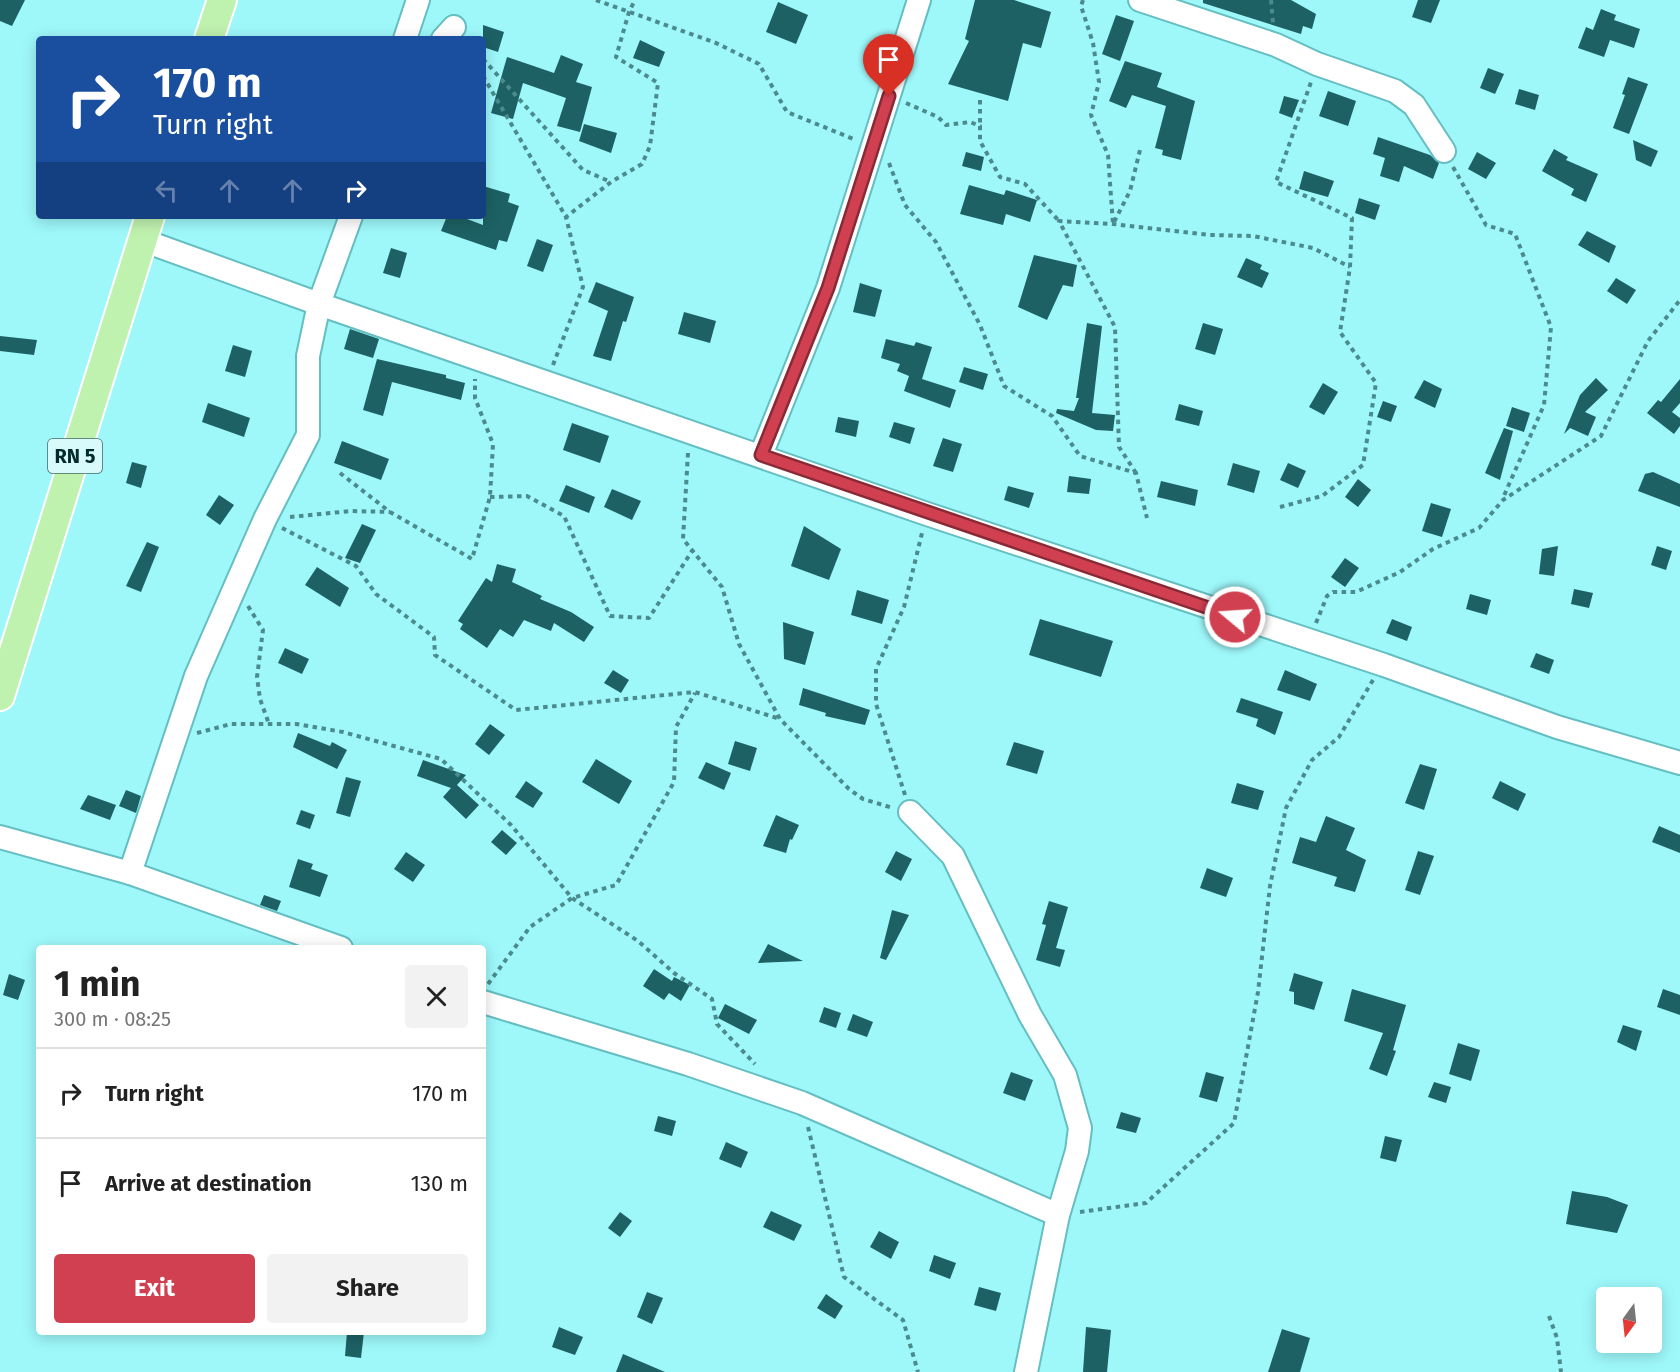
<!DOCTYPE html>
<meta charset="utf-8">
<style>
body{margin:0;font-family:"Fira Sans",sans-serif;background:#f2f2f2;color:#222;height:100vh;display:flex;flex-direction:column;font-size:22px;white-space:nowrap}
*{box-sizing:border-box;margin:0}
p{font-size:20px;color:#767676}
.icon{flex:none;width:33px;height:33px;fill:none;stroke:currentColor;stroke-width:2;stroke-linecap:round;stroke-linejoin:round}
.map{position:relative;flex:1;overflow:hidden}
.side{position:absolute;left:36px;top:945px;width:450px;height:390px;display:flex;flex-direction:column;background:#fff;border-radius:6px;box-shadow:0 3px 15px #0003}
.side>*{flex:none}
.top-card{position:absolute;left:36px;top:36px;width:450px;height:183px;border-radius:6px;box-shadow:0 3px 15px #0003;background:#1a4fa0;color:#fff;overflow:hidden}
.needle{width:39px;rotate:195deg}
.tools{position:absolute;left:1596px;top:1287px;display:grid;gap:12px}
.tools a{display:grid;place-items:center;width:66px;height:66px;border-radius:6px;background:#fff;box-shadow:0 3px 15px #0003;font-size:30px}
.pin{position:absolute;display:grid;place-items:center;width:51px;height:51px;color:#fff;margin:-62px -26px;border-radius:50% 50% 50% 0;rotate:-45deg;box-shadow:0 0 6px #0007}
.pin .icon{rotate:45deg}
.me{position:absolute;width:66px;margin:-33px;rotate:288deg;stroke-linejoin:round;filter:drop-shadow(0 0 4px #0008)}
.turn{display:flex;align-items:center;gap:21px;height:126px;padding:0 18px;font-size:27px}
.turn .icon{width:78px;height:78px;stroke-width:2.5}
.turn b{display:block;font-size:42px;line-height:51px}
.lanes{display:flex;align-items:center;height:57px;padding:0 18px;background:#0003;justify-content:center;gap:30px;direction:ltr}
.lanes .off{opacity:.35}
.round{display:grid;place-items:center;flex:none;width:63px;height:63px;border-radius:6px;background:#f2f2f2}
.headline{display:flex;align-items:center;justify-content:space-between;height:102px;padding:0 18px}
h1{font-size:36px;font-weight:700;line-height:45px}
.primary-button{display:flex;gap:12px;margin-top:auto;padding:12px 18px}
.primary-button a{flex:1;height:69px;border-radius:6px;background:#d14051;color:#fff;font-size:24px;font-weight:700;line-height:69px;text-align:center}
.primary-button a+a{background:#f2f2f2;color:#222}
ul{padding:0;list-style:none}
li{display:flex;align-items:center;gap:18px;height:90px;padding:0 18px;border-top:2px solid #e0e0e0}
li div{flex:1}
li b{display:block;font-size:22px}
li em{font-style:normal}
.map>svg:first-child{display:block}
.building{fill:#1d6164}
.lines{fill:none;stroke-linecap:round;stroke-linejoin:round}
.minor-casing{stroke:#65bec1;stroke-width:26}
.major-casing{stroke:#fff;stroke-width:32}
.path{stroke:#4b8b8d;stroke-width:4;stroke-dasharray:4.5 4.5;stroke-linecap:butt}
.minor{stroke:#fff;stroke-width:22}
.major{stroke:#c0f2af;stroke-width:28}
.route-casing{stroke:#882a35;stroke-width:15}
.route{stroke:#d14051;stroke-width:10}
.labels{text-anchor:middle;stroke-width:6;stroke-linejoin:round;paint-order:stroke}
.shield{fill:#d9fafb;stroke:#42686a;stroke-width:1.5}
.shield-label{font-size:20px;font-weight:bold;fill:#022a2c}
</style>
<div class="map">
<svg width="1680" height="1372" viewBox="0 0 1680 1372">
<rect width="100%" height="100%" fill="#9ef8fa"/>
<!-- building -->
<g class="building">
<polygon points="0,0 25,0 12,26 0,21"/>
<polygon points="975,0 1014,0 1051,12 1041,48 1023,43 1008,101 948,84 969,41 965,39"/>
<polygon points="1203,0 1291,0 1316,14 1312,29 1303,26 1301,34 1203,3"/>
<polygon points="1418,0 1440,0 1431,23 1412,17"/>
<polygon points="778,2 808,15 796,44 766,32"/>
<polygon points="1601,9 1616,15 1614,20 1640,29 1634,48 1610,40 1604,57 1578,48 1586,27 1593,30"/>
<polygon points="1116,15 1134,21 1120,61 1102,54"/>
<polygon points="483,25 504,32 498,52 483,47"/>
<polygon points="640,40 665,52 659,67 633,58"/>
<polygon points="561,55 583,64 576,82 592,87 580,132 557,126 566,98 523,83 513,119 491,113 507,57 554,73"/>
<polygon points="1125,61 1162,73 1157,87 1195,101 1181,160 1162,155 1163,150 1155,148 1166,106 1132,95 1126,108 1109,101"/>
<polygon points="1488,68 1504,74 1495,94 1480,88"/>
<polygon points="1628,77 1648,84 1629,134 1613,128 1625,95 1622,94"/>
<polygon points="1519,89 1539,95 1535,110 1515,104"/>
<polygon points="1328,91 1356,101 1348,126 1319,116"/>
<polygon points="1284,96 1299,100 1292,118 1279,113"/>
<polygon points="584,124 617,133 611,153 579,141"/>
<polygon points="1378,137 1430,155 1439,163 1433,179 1404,166 1399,182 1380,176 1385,158 1373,154"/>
<polygon points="1633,140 1658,151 1651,167 1636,160"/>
<polygon points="1554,149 1568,157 1566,160 1598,174 1586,202 1571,195 1574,189 1542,171"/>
<polygon points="966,152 984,157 981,171 962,166"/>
<polygon points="1477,152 1496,163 1486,179 1468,169"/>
<polygon points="1304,171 1334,181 1328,197 1299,189"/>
<polygon points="969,185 1004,195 1006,190 1037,200 1030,222 1006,214 1003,225 960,214"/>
<polygon points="483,186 510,194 508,202 519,206 507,242 499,240 496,250 441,231 447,216 459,216 483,225"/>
<polygon points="1359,198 1380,205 1375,220 1355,213"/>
<polygon points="1587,231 1616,246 1609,263 1578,245"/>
<polygon points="537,239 553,245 543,272 527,266"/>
<polygon points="391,248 407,253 400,278 383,273"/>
<polygon points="1034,255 1077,265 1073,287 1063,285 1047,320 1018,307"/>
<polygon points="1246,258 1262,265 1260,269 1269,273 1262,288 1237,277"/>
<polygon points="1616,278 1636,290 1627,304 1607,291"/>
<polygon points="596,282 634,297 626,322 623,321 611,361 593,356 608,311 588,302"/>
<polygon points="860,283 882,290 875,317 853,312"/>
<polygon points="684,312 716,321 710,343 678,334"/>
<polygon points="1087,323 1102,326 1092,413 1115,415 1113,431 1096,430 1056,413 1057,409 1074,411 1079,398 1076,398"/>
<polygon points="1203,323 1223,329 1215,355 1195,349"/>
<polygon points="350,329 379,339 373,358 344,349"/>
<polygon points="0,336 37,340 34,355 0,351"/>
<polygon points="886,339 914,346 916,342 932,347 922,379 956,390 950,408 904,391 909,376 897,371 900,364 881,358"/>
<polygon points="233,345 252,351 245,377 225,371"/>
<polygon points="377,359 446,375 446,378 465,383 461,400 392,382 383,416 363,410"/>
<polygon points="964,367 988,374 983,390 959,382"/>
<polygon points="1596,378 1608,390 1585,412 1596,417 1588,436 1570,428 1564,434 1580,395"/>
<polygon points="1680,379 1680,403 1672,412 1680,418 1680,426 1674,434 1647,413 1658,400 1661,402"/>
<polygon points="1424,380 1442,389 1435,408 1414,398"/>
<polygon points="1323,383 1338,392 1324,415 1309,407"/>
<polygon points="1383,401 1397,406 1391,422 1377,417"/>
<polygon points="208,403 250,418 244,437 202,422"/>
<polygon points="1179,404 1203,411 1199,426 1175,420"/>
<polygon points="1512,407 1530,413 1524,432 1506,426"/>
<polygon points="838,417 859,421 856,437 835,432"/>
<polygon points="894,422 915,428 910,444 889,437"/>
<polygon points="572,423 609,436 600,463 563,450"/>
<polygon points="1504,428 1513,431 1500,480 1485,473"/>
<polygon points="943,438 962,444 953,472 933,466"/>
<polygon points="342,441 389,459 381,480 334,463"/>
<polygon points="132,462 147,466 141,488 126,483"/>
<polygon points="1233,463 1260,471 1254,493 1227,485"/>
<polygon points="1288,463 1306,471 1298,488 1280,480"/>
<polygon points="1653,472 1680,484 1680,507 1638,491 1645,474"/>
<polygon points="1069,476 1091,479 1089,494 1067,492"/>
<polygon points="1358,479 1371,490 1358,507 1345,497"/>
<polygon points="1161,481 1198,490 1195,506 1157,497"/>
<polygon points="566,485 595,497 589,513 559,501"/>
<polygon points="1008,486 1034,493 1029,508 1004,500"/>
<polygon points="612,489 641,501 632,520 604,507"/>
<polygon points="219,495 234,505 220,525 206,515"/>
<polygon points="1431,503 1451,509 1442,537 1422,531"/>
<polygon points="362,524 376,530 360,563 345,558"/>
<polygon points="804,526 841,549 829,580 791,566"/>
<polygon points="147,542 159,547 141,592 126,586"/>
<polygon points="1558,546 1554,576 1539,574 1542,549"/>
<polygon points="1657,546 1672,551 1666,570 1651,565"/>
<polygon points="1345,558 1359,568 1345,587 1331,577"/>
<polygon points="497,564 516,569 512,582 542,596 540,599 571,612 594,627 584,642 554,623 551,631 524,620 513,637 500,629 487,648 460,629 463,624 458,621 486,578 492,582"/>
<polygon points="317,567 349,588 340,607 305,585"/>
<polygon points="1574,589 1593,593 1589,608 1571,604"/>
<polygon points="857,590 889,600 882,624 851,615"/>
<polygon points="1470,594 1491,600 1487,615 1466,609"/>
<polygon points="1040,619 1113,641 1101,677 1029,655"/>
<polygon points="1392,619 1412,627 1407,641 1386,633"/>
<polygon points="783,622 814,632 805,665 784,659"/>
<polygon points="285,648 309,659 302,674 278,663"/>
<polygon points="1536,653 1554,660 1549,674 1530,667"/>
<polygon points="613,670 629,680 621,693 604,683"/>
<polygon points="1285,670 1317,684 1310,701 1277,690"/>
<polygon points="803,688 870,710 865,725 825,716 826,713 799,705"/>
<polygon points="1241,698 1283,712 1275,735 1256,726 1258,719 1236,712"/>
<polygon points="490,724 505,735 489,755 475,744"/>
<polygon points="298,733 330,746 332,742 347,750 337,769 293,747"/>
<polygon points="735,741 757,748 750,771 728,764"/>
<polygon points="1014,742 1044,751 1037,774 1006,765"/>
<polygon points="596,759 632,781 619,804 582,782"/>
<polygon points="423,760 466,775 457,785 479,805 466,819 443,797 451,788 417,776"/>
<polygon points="706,762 731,773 724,790 698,778"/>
<polygon points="1420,764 1437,769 1424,810 1405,803"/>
<polygon points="346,777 361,781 350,817 336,813"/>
<polygon points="526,781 543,793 533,808 515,797"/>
<polygon points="1500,781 1526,794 1518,811 1492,798"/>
<polygon points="1237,783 1264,791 1258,810 1231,803"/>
<polygon points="126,790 141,796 136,813 119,806"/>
<polygon points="88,795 116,805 110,820 80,809"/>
<polygon points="301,810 315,815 310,829 296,824"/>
<polygon points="776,815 799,825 792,840 790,839 786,853 763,846"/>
<polygon points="1326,816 1355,828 1346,850 1366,860 1355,892 1334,886 1337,877 1292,863 1300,837 1316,842"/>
<polygon points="1659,826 1680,835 1680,853 1652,842"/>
<polygon points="502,830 517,843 506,855 491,842"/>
<polygon points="896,851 912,859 901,881 885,872"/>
<polygon points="1418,851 1434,856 1420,895 1405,890"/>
<polygon points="406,852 425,865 413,882 394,869"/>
<polygon points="298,859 313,864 311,869 328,875 320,897 289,887"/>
<polygon points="1207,868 1233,878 1226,897 1200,888"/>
<polygon points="264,895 281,901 277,911 260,905"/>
<polygon points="1049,901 1068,907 1056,948 1065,950 1060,967 1036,960 1046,925 1042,924"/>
<polygon points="892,910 909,915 886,960 880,958"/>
<polygon points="768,944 803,961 758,963"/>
<polygon points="654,969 672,981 674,977 690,985 681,1001 669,993 664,1000 643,986"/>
<polygon points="1294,973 1323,982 1314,1010 1294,1004 1294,992 1289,991"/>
<polygon points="9,974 25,980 18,1000 3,995"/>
<polygon points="1352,989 1406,1005 1393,1050 1396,1051 1387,1076 1369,1069 1383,1033 1344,1021"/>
<polygon points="1663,989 1680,995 1680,1015 1657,1007"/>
<polygon points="725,1004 757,1020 749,1034 718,1018"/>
<polygon points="824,1007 841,1013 836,1028 819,1022"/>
<polygon points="853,1014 873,1022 867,1037 847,1030"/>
<polygon points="1623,1025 1642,1031 1636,1051 1617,1042"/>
<polygon points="1458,1043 1480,1050 1471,1081 1449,1074"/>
<polygon points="1011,1072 1033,1080 1025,1101 1003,1093"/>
<polygon points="1206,1072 1224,1077 1217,1102 1199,1097"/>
<polygon points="1434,1082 1451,1087 1446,1103 1428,1097"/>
<polygon points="1121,1112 1141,1118 1136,1133 1116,1128"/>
<polygon points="658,1116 676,1121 672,1136 654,1131"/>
<polygon points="1385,1136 1402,1140 1396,1162 1380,1158"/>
<polygon points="726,1142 748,1152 741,1168 719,1159"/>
<polygon points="1572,1191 1607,1197 1628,1205 1617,1233 1566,1224"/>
<polygon points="771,1211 802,1225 794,1241 763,1227"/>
<polygon points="620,1212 632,1221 620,1237 608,1228"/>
<polygon points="879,1231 899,1242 891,1259 870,1247"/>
<polygon points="934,1255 956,1263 950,1279 929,1271"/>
<polygon points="979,1287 1001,1293 996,1311 974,1305"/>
<polygon points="647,1292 663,1298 652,1324 637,1317"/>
<polygon points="826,1294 843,1306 835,1319 817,1308"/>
<polygon points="559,1327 583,1337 575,1355 552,1347"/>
<polygon points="1086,1327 1111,1330 1107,1372 1083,1372"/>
<polygon points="1282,1329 1310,1338 1300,1372 1268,1372"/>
<polygon points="347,1332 364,1332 361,1358 345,1356"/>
<polygon points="623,1354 665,1372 616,1372"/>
</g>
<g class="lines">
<defs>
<g id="minor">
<polyline points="1140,0 1276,45 1317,64 1395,91 1414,105 1444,151"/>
<polyline points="405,39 418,0"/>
<polyline points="443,39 454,27"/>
<polyline points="142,240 319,304 927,514 1384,665 1557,727 1680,763"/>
<polyline points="761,455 828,288 919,0"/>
<polyline points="910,812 953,856 1030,1015 1065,1075 1080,1128 1077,1151 1058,1215 1026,1372"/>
<polyline points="0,837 130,873 341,948"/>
<polyline points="130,873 196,676 265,519 308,435 308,356 319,304 351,216"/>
<polyline points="483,1002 688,1064 802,1103 1058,1215"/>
</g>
<g id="major">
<polyline points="209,39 222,0"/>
<polyline points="0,696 150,216"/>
</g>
</defs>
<!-- minor casing -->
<use href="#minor" class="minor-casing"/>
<!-- major casing -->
<use href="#major" class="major-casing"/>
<!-- path -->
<g class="path">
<polyline points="596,0 716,43 759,64 787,112 856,140"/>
<polyline points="1083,0 1081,6 1093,43 1099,82 1091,115 1108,155 1113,224 1130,191 1140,150"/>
<polyline points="1271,0 1273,23"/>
<polyline points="483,59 583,170 611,182"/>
<polyline points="483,76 566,217 611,182 642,164 650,146 658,83 616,57 629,12 635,0"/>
<polyline points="980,100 980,126"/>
<polyline points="906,103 938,117 946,125 970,122 980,126 980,141 1000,177 1025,184 1059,221"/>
<polyline points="889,163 905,205 936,242 980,325 1004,386 1052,416 1080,456 1136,473 1147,518"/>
<polyline points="1453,167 1486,225 1515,234 1551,327 1544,405 1503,498"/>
<polyline points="553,365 583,287 566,217"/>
<polyline points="688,453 683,539 722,587 739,644 780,719 849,789 863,799 893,808"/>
<polyline points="340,473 390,512 472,559 490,497 493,444 475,398 475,379"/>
<polyline points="1136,473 1119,447 1115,327 1059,221 1113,224 1210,235 1253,236 1313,248 1350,267"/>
<polyline points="490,497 527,496 564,516 610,616 649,618 692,551"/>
<polyline points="1280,507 1322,496 1363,465 1376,383 1340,332 1350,267 1352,218 1276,182 1311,82"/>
<polyline points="290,517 351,511 390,512"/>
<polyline points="282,528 356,566 376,594 434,637 435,655 516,710 695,692 780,719"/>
<polyline points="248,606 263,630 257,677 260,699 269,724"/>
<polyline points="1316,623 1327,596 1333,592 1356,592 1400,572 1433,549 1479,528 1503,500 1601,436 1648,341 1680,300"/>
<polyline points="197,733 231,724 296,724 343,732 441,759 511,825 572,898 638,941 674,973 712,999 717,1024 755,1064"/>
<polyline points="905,795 876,704 876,669 904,607 922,533"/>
<polyline points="488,984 530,927 572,898 616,885 674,782 676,727 695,693"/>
<polyline points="808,1127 844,1277 903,1320 918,1372"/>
<polyline points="1080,1212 1146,1203 1234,1123 1258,992 1270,886 1286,808 1312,760 1339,737 1373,680"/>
<polyline points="1549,1316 1557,1338 1561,1372"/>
</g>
<!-- minor -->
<use href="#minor" class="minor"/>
<!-- major -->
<use href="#major" class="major"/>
</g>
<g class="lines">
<defs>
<polyline id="route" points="889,96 828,288 761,455 1235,617"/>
</defs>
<!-- route casing -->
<use href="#route" class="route-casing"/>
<!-- route -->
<use href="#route" class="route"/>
</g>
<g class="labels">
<!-- shield labels -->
<rect class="shield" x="48" y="439" width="54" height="34" rx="4.5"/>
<g class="shield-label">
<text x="75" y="463">RN 5</text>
</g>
</g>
</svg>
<div class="tools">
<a><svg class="needle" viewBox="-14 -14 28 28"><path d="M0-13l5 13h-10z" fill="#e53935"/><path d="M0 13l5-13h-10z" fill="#767676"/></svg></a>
</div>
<div class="pin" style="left:889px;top:96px;background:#d93025"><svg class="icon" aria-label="arrive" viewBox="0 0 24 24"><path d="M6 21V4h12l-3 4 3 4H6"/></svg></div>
<svg class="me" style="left:1235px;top:617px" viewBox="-20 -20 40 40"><circle r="17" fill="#d14051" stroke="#fff" stroke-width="3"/><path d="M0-11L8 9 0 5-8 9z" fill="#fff"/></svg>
<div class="top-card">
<div class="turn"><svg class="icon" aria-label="right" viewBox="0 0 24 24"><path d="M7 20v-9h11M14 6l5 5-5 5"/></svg><div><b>170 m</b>Turn right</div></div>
<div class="lanes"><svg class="icon off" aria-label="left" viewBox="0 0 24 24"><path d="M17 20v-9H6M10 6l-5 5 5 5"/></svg><svg class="icon off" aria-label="ahead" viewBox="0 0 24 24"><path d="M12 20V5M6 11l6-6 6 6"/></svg><svg class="icon off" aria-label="ahead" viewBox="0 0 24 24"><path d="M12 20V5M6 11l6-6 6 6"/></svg><svg class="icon" aria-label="right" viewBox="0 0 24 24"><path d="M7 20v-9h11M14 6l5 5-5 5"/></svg></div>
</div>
<section class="side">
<div class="headline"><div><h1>1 min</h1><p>300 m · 08:25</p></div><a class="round"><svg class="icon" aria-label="close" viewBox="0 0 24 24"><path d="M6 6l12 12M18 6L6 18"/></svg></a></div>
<ul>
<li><svg class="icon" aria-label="right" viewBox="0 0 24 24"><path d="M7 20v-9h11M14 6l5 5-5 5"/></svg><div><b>Turn right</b></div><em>170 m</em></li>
<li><svg class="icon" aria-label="arrive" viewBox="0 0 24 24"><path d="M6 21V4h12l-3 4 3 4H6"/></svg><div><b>Arrive at destination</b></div><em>130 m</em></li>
</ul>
<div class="primary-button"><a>Exit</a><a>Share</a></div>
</section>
</div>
